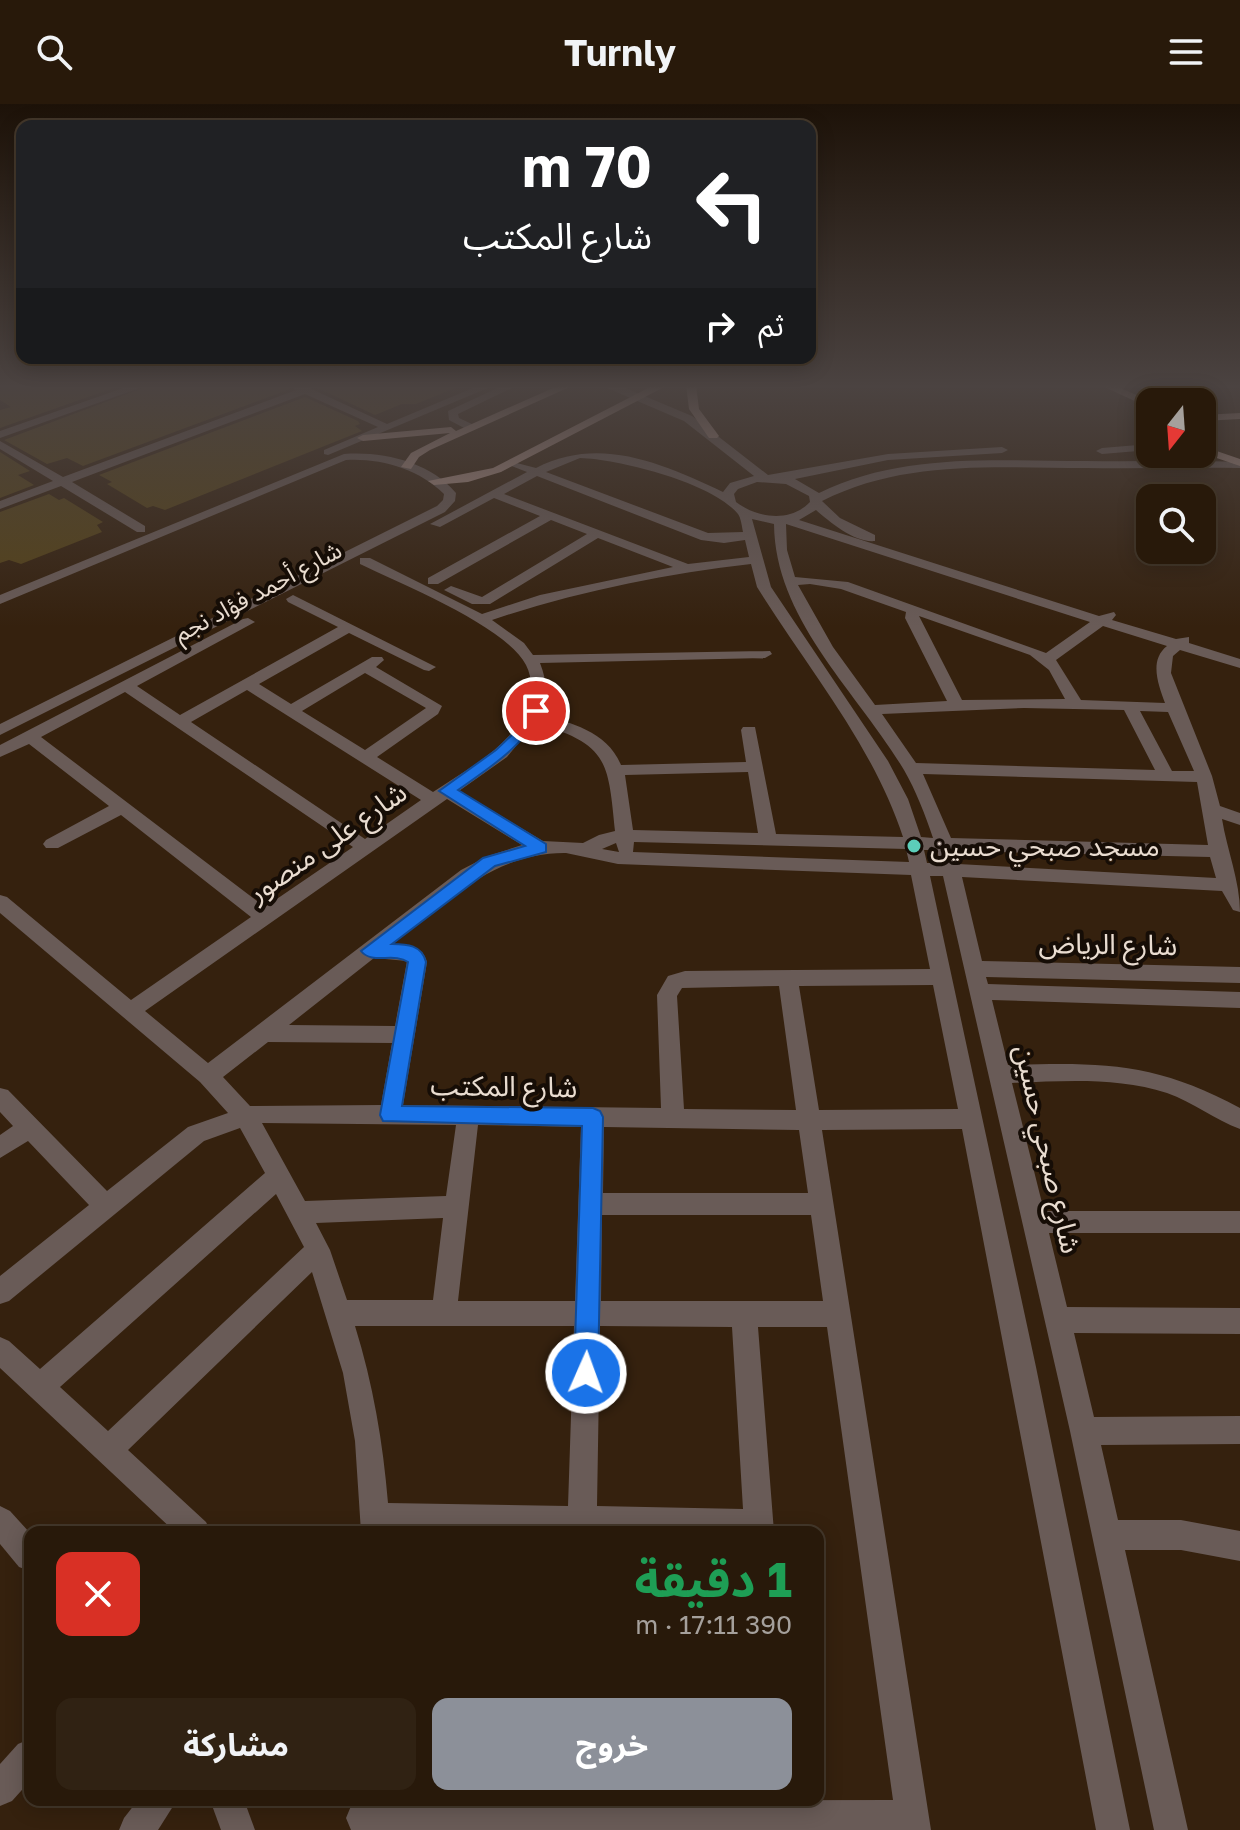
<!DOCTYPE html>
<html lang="ar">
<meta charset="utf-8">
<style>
body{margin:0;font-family:"Golos Text","Noto Sans Arabic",sans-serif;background:#302213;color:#f1f3f6;direction:rtl;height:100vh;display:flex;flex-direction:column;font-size:30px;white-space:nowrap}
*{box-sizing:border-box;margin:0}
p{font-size:26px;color:#a5a09c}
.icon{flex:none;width:44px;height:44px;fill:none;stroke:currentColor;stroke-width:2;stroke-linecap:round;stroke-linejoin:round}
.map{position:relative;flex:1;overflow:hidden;direction:ltr}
.sheet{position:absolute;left:24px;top:1422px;width:800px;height:280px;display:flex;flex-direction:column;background:#28190a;border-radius:16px;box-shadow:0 4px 20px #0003,0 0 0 2px #44382b;direction:rtl}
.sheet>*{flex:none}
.top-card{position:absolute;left:16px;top:16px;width:800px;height:244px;border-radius:16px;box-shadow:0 4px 20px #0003,0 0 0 2px #44382b;direction:rtl;background:#202124;color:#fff;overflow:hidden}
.needle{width:52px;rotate:197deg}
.controls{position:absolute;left:1136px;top:284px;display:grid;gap:16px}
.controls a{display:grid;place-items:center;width:80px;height:80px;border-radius:16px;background:#28190a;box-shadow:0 4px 20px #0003,0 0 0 2px #44382b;font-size:40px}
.pin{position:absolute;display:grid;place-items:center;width:68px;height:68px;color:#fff;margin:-34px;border:4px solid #fff;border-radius:50%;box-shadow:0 2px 8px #0007}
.me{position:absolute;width:88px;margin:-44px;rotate:2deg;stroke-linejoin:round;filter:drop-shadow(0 0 6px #0008)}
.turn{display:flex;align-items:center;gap:28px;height:168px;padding:0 32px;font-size:36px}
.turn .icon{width:104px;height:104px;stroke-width:2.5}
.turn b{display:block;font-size:56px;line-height:68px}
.then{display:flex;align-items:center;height:76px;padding:0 32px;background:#0003;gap:16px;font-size:30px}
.round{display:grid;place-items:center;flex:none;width:84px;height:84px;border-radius:16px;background:#302213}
.summary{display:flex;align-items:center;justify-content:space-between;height:136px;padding:0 32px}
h1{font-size:48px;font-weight:700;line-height:60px;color:#1e9e55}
.primary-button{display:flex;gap:16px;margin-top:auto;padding:16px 32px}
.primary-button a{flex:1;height:92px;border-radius:16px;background:#8c9099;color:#fff;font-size:32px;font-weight:700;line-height:92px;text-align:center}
.primary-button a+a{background:#302213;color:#f1f3f6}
header{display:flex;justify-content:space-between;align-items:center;height:104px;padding:0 32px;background:#28190a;font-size:36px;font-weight:700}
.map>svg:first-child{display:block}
.building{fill:#554217}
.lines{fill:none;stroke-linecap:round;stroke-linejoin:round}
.minor{fill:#695b57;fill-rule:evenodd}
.major{fill:#ac9087;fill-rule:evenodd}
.route{fill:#1a73e8;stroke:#114b97;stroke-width:2}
.poi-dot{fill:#5cceba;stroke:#160d06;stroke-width:3}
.labels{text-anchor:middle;stroke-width:8;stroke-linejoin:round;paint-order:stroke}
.far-street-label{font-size:24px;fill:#e9dcd0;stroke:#160d06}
.street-label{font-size:28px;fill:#e9dcd0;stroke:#160d06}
.poi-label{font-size:28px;fill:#e9dcd0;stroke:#160d06;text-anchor:start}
</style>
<header><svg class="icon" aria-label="menu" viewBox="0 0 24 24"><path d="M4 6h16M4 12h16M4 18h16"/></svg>Turnly<svg class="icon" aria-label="search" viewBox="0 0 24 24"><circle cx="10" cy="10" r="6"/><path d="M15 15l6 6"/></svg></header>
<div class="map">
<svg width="1240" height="1726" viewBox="0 0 1240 1726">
<rect width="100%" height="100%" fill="#35210e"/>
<!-- building -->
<g class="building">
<polygon points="13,281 122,281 0,324 0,306 11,303 0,296 0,285"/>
<polygon points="151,281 286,281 290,285 83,362 67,354 47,360 4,336"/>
<polygon points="311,281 460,281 460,282 416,300 402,300 375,311"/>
<polygon points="305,293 358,317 360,320 355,322 362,327 165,406 153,402 147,404 107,380 112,378 99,371"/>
<polygon points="0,348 30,367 18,371 34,381 0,394"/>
<polygon points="49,390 59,396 64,394 103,418 97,421 102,428 21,460 9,456 0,459 0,408"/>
</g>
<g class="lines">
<!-- minor -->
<g class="minor">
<polygon points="132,281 148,281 0,334 0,327"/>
<polygon points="289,281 303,281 387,320 480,281 495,281 328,351 324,350 324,346 378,323 305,290 72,378 145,422 145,428 137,428 61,382 0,405 0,397 53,377 0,345 0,337 63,373 296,286"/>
<polygon points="504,281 518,281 458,310 459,314 474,321 474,325 466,325 449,316 448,307"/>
<path d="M 600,281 L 623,283 L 692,312 L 768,371 L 888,350 L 1002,343 L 1008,346 L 1002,349 L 888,356 L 795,375 L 819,389 C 902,348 996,357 1086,357 C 1137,358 1189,356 1240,358 L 1240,364 C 1189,363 1138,365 1087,364 C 996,364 905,355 822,397 L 840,414 L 875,431 L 875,437 C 855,439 831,419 816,406 L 799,416 L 1099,512 L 1114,508 L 1116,511 L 1112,516 L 1176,535 L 1189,533 L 1189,539 L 1240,555 L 1240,564 L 1180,546 L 1173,552 L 1171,569 L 1212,672 L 1220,702 L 1240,709 L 1240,721 L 1222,715 C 1227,746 1240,777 1240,808 L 1233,806 L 1222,787 L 962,773 L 982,857 L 1240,863 L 1240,879 L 986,873 L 988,880 L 1240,888 L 1240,904 L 992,896 L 1008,961 C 1101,958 1156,958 1240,1004 L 1240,1025 C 1215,1016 1193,998 1167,989 C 1117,973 1064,977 1012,979 L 1044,1107 L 1240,1107 L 1240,1129 L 1049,1129 L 1067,1203 L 1240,1204 L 1240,1230 L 1074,1229 L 1094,1313 L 1240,1312 L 1240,1340 L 1101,1341 L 1118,1416 L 1181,1416 L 1240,1427 L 1240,1457 L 1181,1446 L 1125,1446 L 1188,1726 L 1154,1726 L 1070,1327 L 943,772 L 930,772 L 1036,1263 L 1130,1726 L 1096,1726 L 962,1025 L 822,1026 L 931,1726 L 351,1726 L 346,1714 L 351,1702 L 363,1697 L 893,1696 L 827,1223 L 758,1223 L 774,1428 L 361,1428 L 355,1337 L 343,1269 L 312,1168 L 128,1346 L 206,1418 L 211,1428 L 175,1428 L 0,1264 L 0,1233 L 9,1237 L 40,1265 L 265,1069 L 240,1024 L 204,1037 L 9,1197 L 0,1200 L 0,1172 L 89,1101 L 28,1037 L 0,1054 L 0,1031 L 13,1022 L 0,1008 L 0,984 L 8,986 L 107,1087 L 188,1023 L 228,1009 L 200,978 L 0,809 L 0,791 L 7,793 L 131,896 L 251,813 L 121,711 L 58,744 L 46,744 L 43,740 L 46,736 L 109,702 L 29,640 L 0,653 L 0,641 L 243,515 L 248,514 L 255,518 L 137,582 L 180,611 L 338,523 L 288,498 L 286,495 L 293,491 L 436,563 L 429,567 L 424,566 L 349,529 L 259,580 L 291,600 L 372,553 L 382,553 L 384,556 L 376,563 L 442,602 L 438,610 L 377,653 L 433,688 C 463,668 499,649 519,619 C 530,602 536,581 526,561 C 506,522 401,480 360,460 L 360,454 L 370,454 L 482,510 L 540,491 L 673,463 L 598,434 L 490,500 L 472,500 L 444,486 L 451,482 L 482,493 L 587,430 L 551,416 L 438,480 L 428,480 L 428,474 L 540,412 L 494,394 L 440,423 L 430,420 L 527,368 L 509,361 L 509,357 L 536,364 C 600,331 663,360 723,388 L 730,379 L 754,372 L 684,317 ZM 580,354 C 619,355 713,379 738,410 C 741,414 742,423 743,428 L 708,429 L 546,368 ZM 537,372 L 701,436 L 724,439 L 745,436 L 749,453 L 688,460 L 504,390 ZM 757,378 L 786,380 L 809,392 L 810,398 C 790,419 757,414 736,398 L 734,390 L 738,385 ZM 752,415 L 774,420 C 775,516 856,586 904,666 C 916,687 925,710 933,734 L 921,733 L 908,695 L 888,657 L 771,483 ZM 786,420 L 1090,518 L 1046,549 L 848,478 L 795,473 L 787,446 ZM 751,460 L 757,483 C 808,565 873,641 903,733 L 776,730 L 755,623 L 743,623 L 741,626 L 746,658 L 621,661 C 607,627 571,619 539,610 C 549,592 547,578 540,559 L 765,554 L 772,550 L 770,547 L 533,551 L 524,539 L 492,516 C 575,488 664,470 751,460 ZM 810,480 L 841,485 L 906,508 L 905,514 L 947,597 L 875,601 L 833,543 L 798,481 ZM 919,512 L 1030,551 L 1049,566 L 1065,595 L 962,596 ZM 1103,522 L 1167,542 C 1149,556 1158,580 1165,599 L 1081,596 L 1056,556 ZM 365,569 L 426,604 L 365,646 L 302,607 ZM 247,586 L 421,696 L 365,735 L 191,618 ZM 125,588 L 353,743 L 265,803 L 41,633 ZM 1024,604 L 1124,606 L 1155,666 L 916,659 L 882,610 ZM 1140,607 L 1168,608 L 1194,667 L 1172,667 ZM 535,619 C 608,640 608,656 615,727 L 599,731 L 583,739 L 543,737 L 459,687 L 507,653 ZM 748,668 L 758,729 L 633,726 L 625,671 ZM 923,670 L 1197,678 L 1208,741 L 951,734 ZM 447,695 L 522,741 L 488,752 L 461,766 L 208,959 L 145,907 ZM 634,738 L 906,745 L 909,758 L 633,748 ZM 616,739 L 619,748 L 602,745 ZM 924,746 L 937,746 L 940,759 L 927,759 ZM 955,747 L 1210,753 L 1216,774 L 958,760 ZM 566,749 L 618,760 L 911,771 L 930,865 L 685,867 L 668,872 L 657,891 L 661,1004 L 403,1001 L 427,858 C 423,842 408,840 393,840 C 446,798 495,748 566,749 ZM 374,854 L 407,857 L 395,922 L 289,921 ZM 933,881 L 958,1005 L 819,1006 L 799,882 ZM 779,882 L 796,1006 L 684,1005 L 677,892 L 682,884 ZM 268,938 L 392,939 L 381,1001 L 250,1002 L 223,973 ZM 262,1019 L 456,1021 L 446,1092 L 305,1097 ZM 478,1021 L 581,1023 L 575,1197 L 458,1197 ZM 604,1023 L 799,1026 L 808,1089 L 603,1089 ZM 276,1090 L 304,1143 L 108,1327 L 60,1283 ZM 602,1111 L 811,1111 L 823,1197 L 601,1197 ZM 443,1114 L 433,1196 L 347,1196 L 330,1146 L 316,1119 ZM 355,1222 L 574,1222 L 568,1402 L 388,1399 C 383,1338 373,1280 355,1222 ZM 600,1222 L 732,1223 L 743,1405 L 597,1402 Z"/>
<polygon points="1150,340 1150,346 1102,350 1096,347 1102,344"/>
<path d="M 344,350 C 383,347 430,358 456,389 L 455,397 L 445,408 L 0,631 L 0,620 L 437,402 L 443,396 L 444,390 C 419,365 381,354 346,356 L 0,500 L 0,491 Z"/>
<polygon points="0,1402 10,1407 30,1429 30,1467 19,1463 0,1440"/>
<polygon points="30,1635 30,1677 12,1697 0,1702 0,1660 18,1640"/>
<polygon points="138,1696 177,1696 158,1726 119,1726 124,1714"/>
<polygon points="210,1696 244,1696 255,1726 221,1726"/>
</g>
<!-- major -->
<g class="major">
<polygon points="560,281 574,281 430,346 419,353 411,365 401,363 411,349 450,329 363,337 357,334 363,331 451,323 456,327"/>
<polygon points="654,281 668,281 501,368 468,378 434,381 428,377 493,364"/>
<polygon points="686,281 696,281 699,305 719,332 717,334 709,334 689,305"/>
<polygon points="1100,281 1114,281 1152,298 1150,304"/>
<polygon points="1134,281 1149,281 1184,298 1170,298"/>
<polygon points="1240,309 1240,315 1202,317 1202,311"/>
<polygon points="1202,342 1240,355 1240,362 1202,349"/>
</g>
</g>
<!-- sky -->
<linearGradient id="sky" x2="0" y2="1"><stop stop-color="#1d1208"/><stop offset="0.54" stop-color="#4b4341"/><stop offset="1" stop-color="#4b4341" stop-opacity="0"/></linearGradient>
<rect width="1240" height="523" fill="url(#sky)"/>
<!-- route -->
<path class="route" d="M 536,602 L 543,607 C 518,646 495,660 458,686 L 546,740 L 546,748 L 495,762 L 392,840 C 407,840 422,841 426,858 L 402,1002 L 593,1004 L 600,1007 L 603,1013 L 598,1269 L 595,1277 L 586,1281 L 578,1277 L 574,1269 L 582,1022 L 383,1017 L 380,1011 L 408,858 C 394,848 372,861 361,847 L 483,754 L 525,742 L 439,687 L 496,646 L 515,628 L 531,604 Z"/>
<!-- markers -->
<circle class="poi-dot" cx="914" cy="742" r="8"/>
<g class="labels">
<!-- far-street labels -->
<g class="far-street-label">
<text transform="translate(258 488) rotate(-28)" y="8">شارع أحمد فؤاد نجم</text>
</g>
<!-- street labels -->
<g class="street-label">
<text transform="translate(327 738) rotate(-35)" y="10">شارع على منصور</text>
<text transform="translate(1108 840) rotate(1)" y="10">شارع الرياض</text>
<text transform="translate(504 982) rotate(1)" y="10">شارع المكتب</text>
<text transform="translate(1048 1045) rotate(77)" y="10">شارع صبحي حسين</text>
</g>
<!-- poi labels -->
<g class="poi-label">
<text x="930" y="752">مسجد صبحي حسين</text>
</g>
</g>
</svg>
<div class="controls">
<a><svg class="needle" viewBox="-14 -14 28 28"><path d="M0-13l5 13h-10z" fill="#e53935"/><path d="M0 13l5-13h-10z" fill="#a5a09c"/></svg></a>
<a><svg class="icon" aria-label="search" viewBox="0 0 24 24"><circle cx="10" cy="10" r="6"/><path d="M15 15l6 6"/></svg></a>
</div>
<div class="pin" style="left:536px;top:607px;background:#d93025"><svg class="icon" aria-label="arrive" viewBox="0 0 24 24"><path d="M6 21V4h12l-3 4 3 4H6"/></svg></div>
<svg class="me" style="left:586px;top:1269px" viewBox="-20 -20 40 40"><circle r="17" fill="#1a73e8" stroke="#fff" stroke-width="3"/><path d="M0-11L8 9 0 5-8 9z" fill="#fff"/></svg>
<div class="top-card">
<div class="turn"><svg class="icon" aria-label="left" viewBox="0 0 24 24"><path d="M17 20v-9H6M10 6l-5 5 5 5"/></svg><div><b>70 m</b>شارع المكتب</div></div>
<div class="then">ثم<svg class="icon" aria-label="right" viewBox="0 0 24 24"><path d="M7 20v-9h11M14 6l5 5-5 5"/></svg></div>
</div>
<section class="sheet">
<div class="summary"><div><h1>1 دقيقة</h1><p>390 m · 17:11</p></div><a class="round" style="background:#d93025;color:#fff"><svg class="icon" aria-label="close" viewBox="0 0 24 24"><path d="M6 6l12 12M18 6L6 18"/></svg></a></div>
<div class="primary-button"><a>خروج</a><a>مشاركة</a></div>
</section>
</div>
